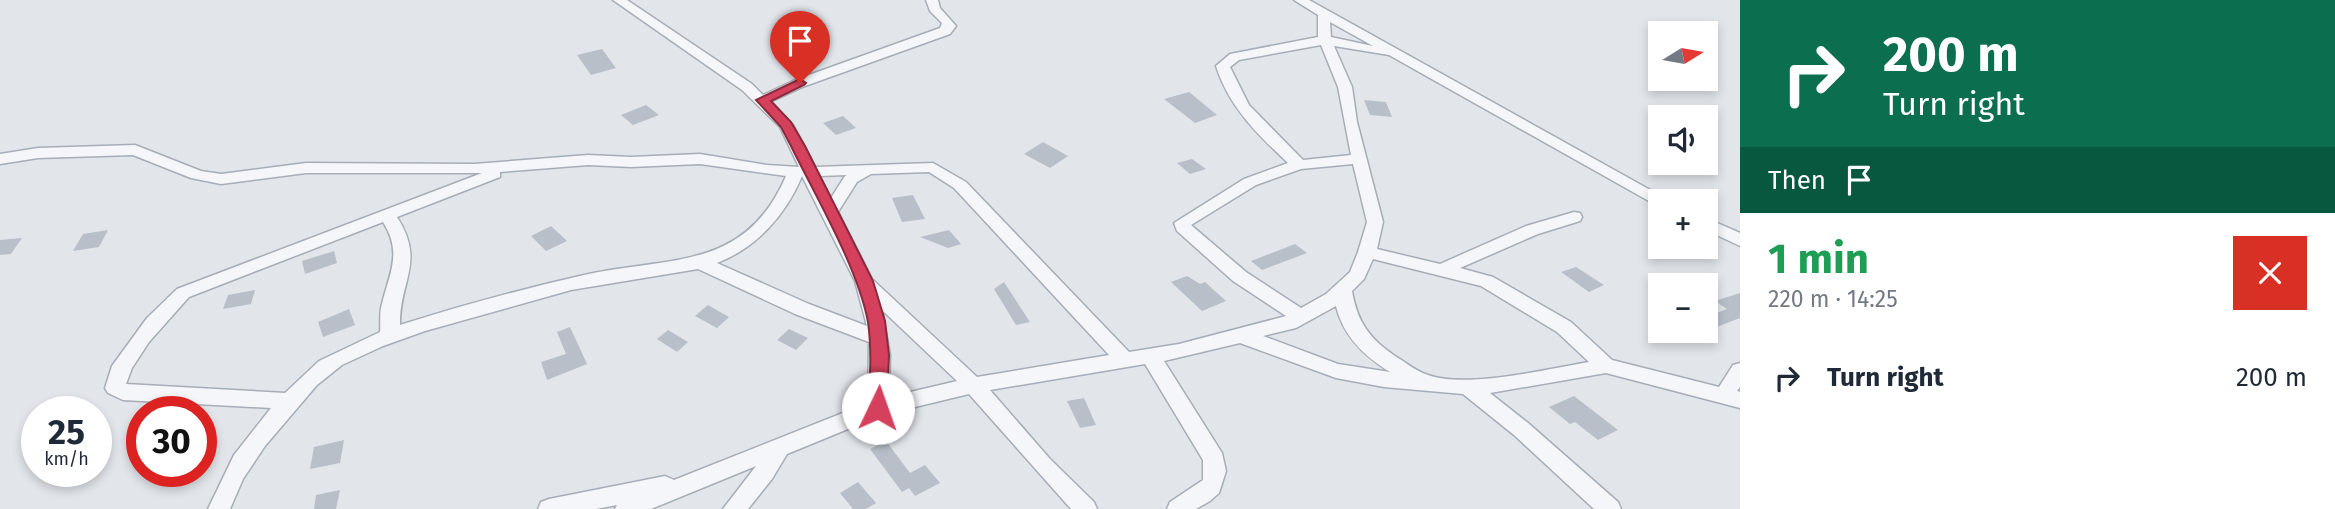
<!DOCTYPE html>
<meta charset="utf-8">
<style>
body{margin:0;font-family:"Fira Sans",sans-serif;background:#f6f6f7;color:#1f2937;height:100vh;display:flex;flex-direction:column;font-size:26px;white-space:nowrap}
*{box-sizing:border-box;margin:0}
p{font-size:23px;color:#747a83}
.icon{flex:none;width:38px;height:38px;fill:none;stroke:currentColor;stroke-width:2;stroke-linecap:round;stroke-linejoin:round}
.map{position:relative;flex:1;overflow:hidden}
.side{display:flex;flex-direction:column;background:#fff;width:595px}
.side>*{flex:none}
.banner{background:#0b6e4f;color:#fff;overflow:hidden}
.needle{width:46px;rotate:79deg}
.fabs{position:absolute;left:1648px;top:21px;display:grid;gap:14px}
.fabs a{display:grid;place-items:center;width:70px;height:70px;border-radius:0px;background:#fff;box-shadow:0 4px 10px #0003;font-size:35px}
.speed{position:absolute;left:21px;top:396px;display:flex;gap:14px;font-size:35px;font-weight:700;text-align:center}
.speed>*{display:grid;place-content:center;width:91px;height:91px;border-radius:50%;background:#fff;box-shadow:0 4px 10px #0003;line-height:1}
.speed small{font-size:18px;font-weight:400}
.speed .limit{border:10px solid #d22;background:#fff;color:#111}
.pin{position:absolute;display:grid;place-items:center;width:60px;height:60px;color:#fff;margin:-72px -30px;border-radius:50% 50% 50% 0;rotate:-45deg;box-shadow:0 0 7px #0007}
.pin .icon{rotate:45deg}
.me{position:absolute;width:77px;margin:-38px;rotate:3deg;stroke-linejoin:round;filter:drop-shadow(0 0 5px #0008)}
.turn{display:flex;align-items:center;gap:24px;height:147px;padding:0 28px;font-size:32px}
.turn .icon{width:91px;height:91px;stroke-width:2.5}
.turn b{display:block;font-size:49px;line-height:60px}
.then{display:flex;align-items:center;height:66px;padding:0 28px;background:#0003;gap:14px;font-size:26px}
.round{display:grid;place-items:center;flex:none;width:74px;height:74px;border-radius:0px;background:#f6f6f7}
.summary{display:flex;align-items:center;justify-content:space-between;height:119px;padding:0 28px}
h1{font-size:42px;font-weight:700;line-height:52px;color:#1e9e55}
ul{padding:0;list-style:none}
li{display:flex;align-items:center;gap:21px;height:91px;padding:0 28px}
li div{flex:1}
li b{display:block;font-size:26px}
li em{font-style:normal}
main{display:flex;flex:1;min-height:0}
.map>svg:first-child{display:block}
.building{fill:#b9bfc9}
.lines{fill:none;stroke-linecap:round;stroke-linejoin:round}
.minor-casing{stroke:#a7adb6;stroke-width:3}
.minor{fill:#f5f6f9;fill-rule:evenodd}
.route{fill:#d5415d;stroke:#8a2a3c;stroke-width:2}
</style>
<main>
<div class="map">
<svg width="1740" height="509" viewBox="0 0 1740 509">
<rect width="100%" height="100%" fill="#e2e6eb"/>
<!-- building -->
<g class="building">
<polygon points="602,49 616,68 591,75 577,55"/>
<polygon points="1189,92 1217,115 1195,123 1164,99"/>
<polygon points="1364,100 1386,102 1392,117 1370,115"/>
<polygon points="646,105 659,115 633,125 621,115"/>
<polygon points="843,116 856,128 836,135 823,123"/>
<polygon points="1043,142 1068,156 1050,168 1024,154"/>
<polygon points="1192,159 1206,169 1190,174 1177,163"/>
<polygon points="913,195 925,219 902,222 892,198"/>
<polygon points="551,226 567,241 546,251 531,236"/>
<polygon points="108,230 99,247 73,251 83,234"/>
<polygon points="949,230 961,244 948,248 920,237"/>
<polygon points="22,238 11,254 0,255 0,240"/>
<polygon points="1295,244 1307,253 1262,270 1251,261"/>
<polygon points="334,251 337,263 305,274 302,261"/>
<polygon points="1576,267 1604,285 1589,292 1561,272"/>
<polygon points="1187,276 1200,284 1205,282 1226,301 1202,311 1171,282"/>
<polygon points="1004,282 1030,322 1016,325 994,289"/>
<polygon points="255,290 251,304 223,309 228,295"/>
<polygon points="1740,293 1740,318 1706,331 1706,317 1727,309 1715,301"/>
<polygon points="708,305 729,317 717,328 695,316"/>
<polygon points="349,309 355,325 323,337 318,322"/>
<polygon points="570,327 587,364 547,380 541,362 566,354 557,332"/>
<polygon points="789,329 808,338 796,350 777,340"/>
<polygon points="668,330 688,342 677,352 657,339"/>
<polygon points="1574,396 1618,430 1598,440 1575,422 1570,424 1549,407"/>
<polygon points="1084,398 1096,425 1080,428 1067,401"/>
<polygon points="344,440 340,463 310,469 314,447"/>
<polygon points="886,441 910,473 925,465 940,483 915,496 909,488 902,492 870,449"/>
<polygon points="858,482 876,503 866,509 853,509 840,493"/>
<polygon points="340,490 336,509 314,509 316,495"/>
</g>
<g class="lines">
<defs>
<g id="minor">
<path d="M 613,0 L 627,0 L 752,84 L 763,95 L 795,80 L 940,28 L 942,23 L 930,11 L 926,0 L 938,0 L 940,8 L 956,26 L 950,34 L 805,86 L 770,102 L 793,125 L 815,167 L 933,163 L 966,182 L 1129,352 L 1179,344 L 1286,316 L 1233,281 L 1177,231 L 1174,223 L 1244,179 L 1288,163 C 1258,135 1229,107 1216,66 L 1230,54 L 1318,37 L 1318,15 L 1294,0 L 1309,0 L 1670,201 L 1661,201 L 1661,206 L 1656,205 L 1389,55 L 1334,46 L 1352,87 L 1357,122 L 1383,222 L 1377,249 L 1440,264 L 1526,226 L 1574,212 L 1580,213 L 1582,217 L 1580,221 L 1538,234 L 1460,268 L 1493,277 L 1571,322 L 1612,360 L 1719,387 L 1733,365 L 1740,363 L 1740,387 L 1737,391 L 1740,392 L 1740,408 L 1606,373 L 1490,393 L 1528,423 L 1618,502 L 1621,509 L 1594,509 L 1514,435 L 1463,394 L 1384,387 L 1336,378 L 1240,343 L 1164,361 L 1222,453 L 1226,471 L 1219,493 L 1210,501 L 1196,509 L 1167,509 L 1170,502 L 1203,480 L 1203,460 L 1145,364 L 990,390 L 1050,459 L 1094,502 L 1097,509 L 1071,509 L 969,394 L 882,415 L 787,454 L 772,479 L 748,509 L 723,509 L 756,466 L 651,509 L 615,509 L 617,505 L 596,509 L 538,509 L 541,502 L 549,499 L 665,476 L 674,480 L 868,403 L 869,342 L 795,314 L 698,269 L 571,290 L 425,331 L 383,346 L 342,365 L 317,385 L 265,446 L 243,479 L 230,509 L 208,509 L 234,455 L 271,408 L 123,400 L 108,393 L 105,388 L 112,366 L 147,318 L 177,289 L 482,173 L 306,173 L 221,184 L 191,178 L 133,155 L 38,158 L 0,164 L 0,154 L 38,148 L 135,145 L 201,171 L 221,174 L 306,163 L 474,164 L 588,155 L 631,157 L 700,154 L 767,165 L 799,167 L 780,127 L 742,90 ZM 1330,22 L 1373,46 L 1331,37 ZM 1321,45 L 1338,87 L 1351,155 L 1303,160 L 1249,105 L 1230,67 L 1239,60 ZM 700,164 L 786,176 C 745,272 668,256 584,275 C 522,289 460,306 400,325 C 399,281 426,262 397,217 L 500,177 L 500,172 L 588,165 L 631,167 ZM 1353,164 L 1367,222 L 1358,252 L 1350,272 L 1326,294 L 1301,308 L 1246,272 L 1191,225 L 1256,185 L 1301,169 ZM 929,172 L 954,188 L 1109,355 L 977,377 L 872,279 L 838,212 L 857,182 L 871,174 ZM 847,175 L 845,176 L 831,198 L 819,176 ZM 802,176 L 855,281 L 867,326 L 809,304 L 717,263 C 756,248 786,215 802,176 ZM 383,222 C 403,253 389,274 382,304 C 379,312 381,323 380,332 L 319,361 L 285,393 L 126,384 L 132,368 L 149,342 L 189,297 ZM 1373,259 L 1481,286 L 1557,332 L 1589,362 C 1547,369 1467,389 1428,375 C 1417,372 1405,362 1395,356 C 1370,339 1357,322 1352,291 L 1364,279 ZM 1336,306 C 1343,336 1364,356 1390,372 L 1338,364 L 1263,336 L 1296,328 ZM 882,310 L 957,381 L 889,397 L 890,355 Z"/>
<polygon points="1706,218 1740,233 1740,246 1706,230"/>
</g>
</defs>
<!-- minor casing -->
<use href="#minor" class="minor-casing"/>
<!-- minor -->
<use href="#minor" class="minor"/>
</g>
<!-- route -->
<path class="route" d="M 800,79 L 806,83 L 804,85 L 771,101 L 791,122 L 805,146 L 873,281 L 885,321 L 889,355 L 887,408 L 884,413 L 878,415 L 871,413 L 868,408 C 870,379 872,351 868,322 C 858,268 816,197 791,146 L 781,127 L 756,100 Z"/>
</svg>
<div class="fabs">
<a><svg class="needle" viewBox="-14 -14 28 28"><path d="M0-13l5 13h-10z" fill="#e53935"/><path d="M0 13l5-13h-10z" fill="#747a83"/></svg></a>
<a><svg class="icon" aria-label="sound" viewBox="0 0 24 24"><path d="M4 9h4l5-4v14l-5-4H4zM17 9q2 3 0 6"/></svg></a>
<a>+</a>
<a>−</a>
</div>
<div class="speed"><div>25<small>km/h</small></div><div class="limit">30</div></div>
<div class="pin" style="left:800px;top:83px;background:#d93025"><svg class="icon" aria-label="arrive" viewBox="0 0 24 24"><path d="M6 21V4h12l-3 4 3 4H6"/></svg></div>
<svg class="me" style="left:878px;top:408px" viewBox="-20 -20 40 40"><circle r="19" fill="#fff"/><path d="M0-13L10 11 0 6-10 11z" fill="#d5415d"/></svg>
</div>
<section class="side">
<div class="banner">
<div class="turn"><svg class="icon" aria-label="right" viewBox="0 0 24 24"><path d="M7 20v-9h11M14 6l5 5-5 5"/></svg><div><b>200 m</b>Turn right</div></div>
<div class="then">Then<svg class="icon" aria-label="arrive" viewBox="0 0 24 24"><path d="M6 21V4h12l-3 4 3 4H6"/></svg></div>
</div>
<div class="summary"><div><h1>1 min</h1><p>220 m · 14:25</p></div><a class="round" style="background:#d93025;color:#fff"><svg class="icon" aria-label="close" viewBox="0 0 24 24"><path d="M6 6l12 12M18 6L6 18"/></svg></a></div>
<ul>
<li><svg class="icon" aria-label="right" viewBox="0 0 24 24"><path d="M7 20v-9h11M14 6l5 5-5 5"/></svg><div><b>Turn right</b></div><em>200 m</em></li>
</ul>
</section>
</main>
